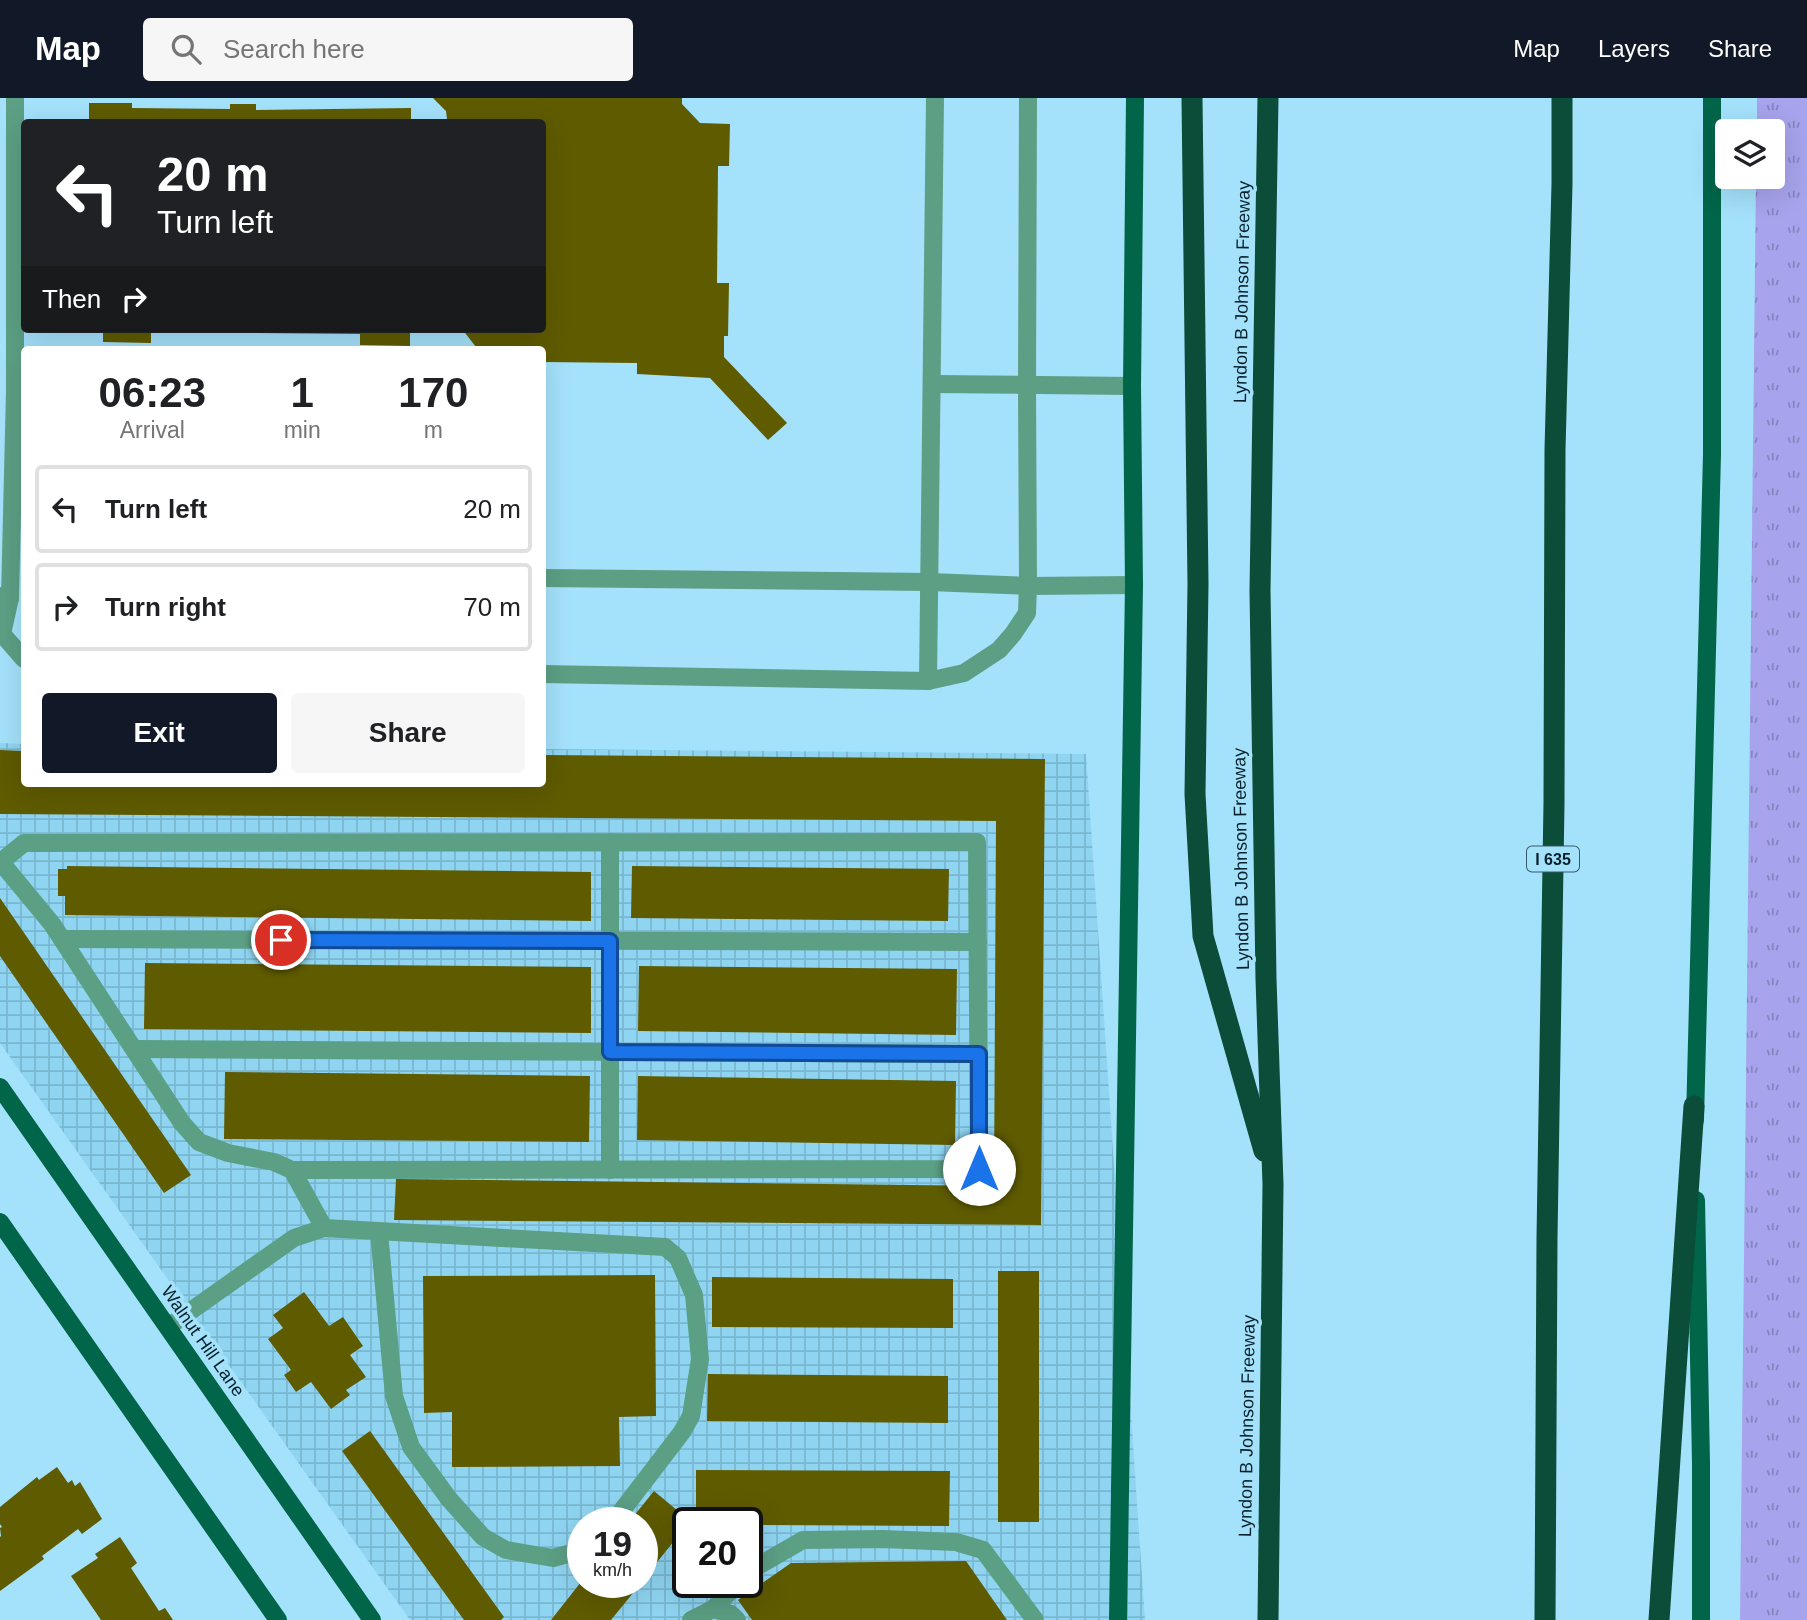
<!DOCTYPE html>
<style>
body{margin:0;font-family:Helvetica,sans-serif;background:#f6f6f6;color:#202124;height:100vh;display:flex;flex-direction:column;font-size:26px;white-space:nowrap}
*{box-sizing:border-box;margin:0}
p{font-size:23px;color:#757577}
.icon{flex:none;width:38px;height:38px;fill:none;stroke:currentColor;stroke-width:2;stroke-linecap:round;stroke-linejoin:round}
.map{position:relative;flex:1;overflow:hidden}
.sheet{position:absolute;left:21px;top:248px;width:525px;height:441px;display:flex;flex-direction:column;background:#fff;border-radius:7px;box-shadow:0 7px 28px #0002}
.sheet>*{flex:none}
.guide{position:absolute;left:21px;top:21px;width:525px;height:214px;border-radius:7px;box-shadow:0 7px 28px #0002;background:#202124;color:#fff;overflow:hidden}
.fabs{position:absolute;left:1715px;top:21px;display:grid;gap:14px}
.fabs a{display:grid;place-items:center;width:70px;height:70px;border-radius:7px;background:#fff;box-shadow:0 7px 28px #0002;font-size:35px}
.speed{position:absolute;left:567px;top:1409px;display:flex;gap:14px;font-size:35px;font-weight:700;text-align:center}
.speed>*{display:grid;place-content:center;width:91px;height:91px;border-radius:50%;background:#fff;box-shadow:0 7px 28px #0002;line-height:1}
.speed small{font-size:18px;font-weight:400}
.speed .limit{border:4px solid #111;border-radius:10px;background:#fff;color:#111}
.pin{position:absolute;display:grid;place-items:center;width:60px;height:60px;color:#fff;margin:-30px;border:4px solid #fff;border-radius:50%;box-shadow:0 2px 7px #0007}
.me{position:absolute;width:77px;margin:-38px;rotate:0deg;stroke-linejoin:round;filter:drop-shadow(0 0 5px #0008)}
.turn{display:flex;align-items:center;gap:24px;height:147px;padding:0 21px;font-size:32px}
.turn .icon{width:91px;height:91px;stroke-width:2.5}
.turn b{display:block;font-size:49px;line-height:60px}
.then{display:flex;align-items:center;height:66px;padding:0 21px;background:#0003;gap:14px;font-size:26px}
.eta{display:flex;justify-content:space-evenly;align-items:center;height:119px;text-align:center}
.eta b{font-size:42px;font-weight:600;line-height:49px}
.action{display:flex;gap:14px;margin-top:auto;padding:14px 21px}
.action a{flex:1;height:80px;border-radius:7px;background:#111827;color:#fff;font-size:28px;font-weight:600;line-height:80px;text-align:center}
.action a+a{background:#f6f6f6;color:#202124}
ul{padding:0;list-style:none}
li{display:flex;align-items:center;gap:21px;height:88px;margin:0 14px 10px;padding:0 7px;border:4px solid #e0e0e0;border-radius:7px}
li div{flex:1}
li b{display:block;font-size:26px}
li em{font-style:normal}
header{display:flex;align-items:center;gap:42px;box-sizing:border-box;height:98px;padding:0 35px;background:#111827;color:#fff}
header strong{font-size:33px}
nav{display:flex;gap:38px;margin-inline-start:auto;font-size:24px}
.search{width:490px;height:63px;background:#f6f6f6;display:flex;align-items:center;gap:18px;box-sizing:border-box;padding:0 24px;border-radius:7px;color:#757577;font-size:26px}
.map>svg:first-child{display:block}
.industrial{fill:url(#industrial-grid);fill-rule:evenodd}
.grass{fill:url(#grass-tufts)}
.building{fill:#5f5b00}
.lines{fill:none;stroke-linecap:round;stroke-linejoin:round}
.minor{stroke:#5b9f84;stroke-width:18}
.major{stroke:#016549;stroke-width:18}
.highway{stroke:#0a4d38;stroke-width:21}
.route-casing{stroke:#114b97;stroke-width:18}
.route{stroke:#1a73e8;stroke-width:12}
.labels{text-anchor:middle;stroke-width:7;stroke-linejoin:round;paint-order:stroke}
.shield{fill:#a4e1fb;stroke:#365a69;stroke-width:2}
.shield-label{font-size:16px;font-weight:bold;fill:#07202a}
.street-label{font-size:18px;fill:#07202a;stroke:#a4e1fb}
</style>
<header>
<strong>Map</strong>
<div class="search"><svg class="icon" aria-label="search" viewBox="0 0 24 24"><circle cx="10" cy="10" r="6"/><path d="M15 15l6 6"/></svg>Search here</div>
<nav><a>Map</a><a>Layers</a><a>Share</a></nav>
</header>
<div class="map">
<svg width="1807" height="1522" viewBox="0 0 1807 1522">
<defs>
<pattern id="industrial-grid" width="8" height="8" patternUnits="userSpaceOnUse" patternTransform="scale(1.75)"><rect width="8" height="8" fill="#8fd5f2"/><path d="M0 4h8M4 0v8" fill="none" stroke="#7ab7d0"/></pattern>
<pattern id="grass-tufts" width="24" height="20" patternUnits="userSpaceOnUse" patternTransform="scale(1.75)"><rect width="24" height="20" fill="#a7a3ec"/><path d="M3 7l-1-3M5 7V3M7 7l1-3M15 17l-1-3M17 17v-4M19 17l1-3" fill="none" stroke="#8684bf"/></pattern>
</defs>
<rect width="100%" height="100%" fill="#a4e1fb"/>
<!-- industrial -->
<path class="industrial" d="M 0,645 L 24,646 L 24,686 L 542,686 L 543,651 L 1086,656 L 1145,1522 L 410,1522 L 0,945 ZM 583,1424 L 642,1424 L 642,1484 L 583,1484 ZM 688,1424 L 747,1424 L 747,1484 L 688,1484 Z"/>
<!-- grass -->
<polygon class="grass" points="1757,0 1807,0 1807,1522 1740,1522 1756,79 1773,79 1773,33 1757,33"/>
<!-- building -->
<g class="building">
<polygon points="433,0 682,0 682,6 700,25 730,26 729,68 718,68 717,185 729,185 728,238 724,238 724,259 787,325 768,342 710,280 637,276 637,265 542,264 542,252 476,252 476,249 462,231 542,231 542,24 429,24 429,21 447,21 446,13"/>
<polygon points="89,5 132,5 132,10 230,11 230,6 256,6 256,12 411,10 411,24 89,24"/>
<polygon points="103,231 410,231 410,248 360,247 360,236 151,234 151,245 103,244"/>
<polygon points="0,652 24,653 24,686 542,686 542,657 1045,661 1041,1127 394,1122 396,1081 994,1088 996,723 0,716"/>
<polygon points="67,768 591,774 591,823 65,817 65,798 58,798 58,771 67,771"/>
<polygon points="632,768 949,771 948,823 631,820"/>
<polygon points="0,800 191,1077 164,1095 0,858"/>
<polygon points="145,865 591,869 591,935 144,931"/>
<polygon points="639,868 957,871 956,937 638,933"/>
<polygon points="225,974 590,978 589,1044 224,1041"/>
<polygon points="638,978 956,983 955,1047 637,1042"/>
<rect x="998" y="1173" width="41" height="251"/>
<polygon points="655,1177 656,1318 619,1319 620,1368 452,1369 452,1314 424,1315 423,1178"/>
<polygon points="712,1179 953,1181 953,1230 712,1229"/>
<polygon points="304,1194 329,1228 343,1219 363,1248 350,1257 366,1279 346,1292 350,1297 331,1311 311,1284 296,1294 284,1277 291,1272 268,1241 283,1230 273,1217"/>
<polygon points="708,1276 948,1278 948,1325 707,1323"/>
<polygon points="370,1333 504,1519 501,1522 464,1522 342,1353"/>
<polygon points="57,1369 68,1385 72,1382 75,1388 80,1384 102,1421 82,1436 78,1431 42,1458 44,1461 0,1493 0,1439 1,1438 0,1430 2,1429 0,1426 0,1409 37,1379 39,1382"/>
<polygon points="696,1372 950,1373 949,1428 747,1427 747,1424 696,1424"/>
<polygon points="654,1393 690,1423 642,1483 642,1424 629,1424"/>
<polygon points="120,1439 137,1465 131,1470 159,1513 165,1510 173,1522 101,1522 71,1478 98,1460 95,1456"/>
<polygon points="966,1463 1007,1522 752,1522 738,1502 791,1465"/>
<polygon points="581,1484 642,1484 611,1522 551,1522"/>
</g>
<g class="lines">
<!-- minor -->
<g class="minor">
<polyline points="932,286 1132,288"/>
<polyline points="542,480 930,484 1028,488 1027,288 1028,0"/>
<polyline points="10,500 15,293 15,0"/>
<polyline points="2,536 24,561"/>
<polyline points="0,538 2,536 10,500 1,498"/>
<polyline points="542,576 928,583 964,575 999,552 1013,536 1027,515 1028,488 1134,487"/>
<polyline points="928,583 935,0"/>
<polyline points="610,744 610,1072"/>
<polyline points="0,763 52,826 182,1025 199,1044 228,1055 274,1064 292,1072 324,1130"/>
<polyline points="2,763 24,745 977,744 979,1071 292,1072"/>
<polyline points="62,841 978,844"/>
<polyline points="134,951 979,956"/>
<polyline points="379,1134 394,1298 411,1349 449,1401 483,1439 506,1452 553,1460 575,1454 583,1448"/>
<polyline points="168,1229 294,1140 324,1130 665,1149 678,1160 694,1197 700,1261 691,1318 682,1334 620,1415 610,1424"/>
<polyline points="747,1475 751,1472 803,1442 883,1441 956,1444 983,1452 1035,1522"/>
<polyline points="713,1511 739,1484"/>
<polyline points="691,1522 713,1511 731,1516 737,1522"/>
</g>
<!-- major -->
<g class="major">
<polyline points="0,989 372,1522"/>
<polyline points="1695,1022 1712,356 1712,0"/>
<polyline points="1696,1102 1701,1365 1701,1522"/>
<polyline points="0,1124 278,1522"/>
<polyline points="1118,1522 1134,487 1132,288 1135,0"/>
</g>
<!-- highway -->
<g class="highway">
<polyline points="1192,0 1198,486 1195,696 1203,838 1264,1053"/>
<polyline points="1268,0 1260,492 1266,881 1273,1086 1268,1522"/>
<polyline points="1545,1522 1547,1140 1554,705 1555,352 1562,86 1562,0"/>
<polyline points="1659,1522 1694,1008"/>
</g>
</g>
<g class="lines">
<defs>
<polyline id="route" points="281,842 610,843 610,954 979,956 979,1071"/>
</defs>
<!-- route casing -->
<use href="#route" class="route-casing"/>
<!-- route -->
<use href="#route" class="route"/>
</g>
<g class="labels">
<!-- shield labels -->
<rect class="shield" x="1527" y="748.5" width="52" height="25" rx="5"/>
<g class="shield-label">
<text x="1553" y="767">I 635</text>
</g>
<!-- street labels -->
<g class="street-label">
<text transform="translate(1242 194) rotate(-89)" y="6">Lyndon B Johnson Freeway</text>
<text transform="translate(1241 761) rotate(-91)" y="6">Lyndon B Johnson Freeway</text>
<text transform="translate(203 1243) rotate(55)" y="6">Walnut Hill Lane</text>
<text transform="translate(1247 1328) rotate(-89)" y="6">Lyndon B Johnson Freeway</text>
</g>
</g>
</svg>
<div class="fabs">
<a><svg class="icon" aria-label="layers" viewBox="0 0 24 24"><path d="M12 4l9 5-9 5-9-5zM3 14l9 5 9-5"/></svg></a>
</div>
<div class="speed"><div>19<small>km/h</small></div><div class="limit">20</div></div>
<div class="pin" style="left:281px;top:842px;background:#d93025"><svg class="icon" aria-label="arrive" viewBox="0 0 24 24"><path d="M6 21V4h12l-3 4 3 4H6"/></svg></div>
<svg class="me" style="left:979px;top:1071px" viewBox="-20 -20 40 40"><circle r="19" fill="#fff"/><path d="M0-13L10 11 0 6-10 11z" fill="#1a73e8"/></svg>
<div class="guide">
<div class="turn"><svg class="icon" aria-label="left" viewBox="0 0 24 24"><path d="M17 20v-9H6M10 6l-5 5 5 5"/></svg><div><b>20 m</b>Turn left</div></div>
<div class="then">Then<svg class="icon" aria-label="right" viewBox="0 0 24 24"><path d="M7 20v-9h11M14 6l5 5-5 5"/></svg></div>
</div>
<section class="sheet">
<div class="eta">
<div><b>06:23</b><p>Arrival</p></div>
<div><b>1</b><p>min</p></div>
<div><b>170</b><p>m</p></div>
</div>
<ul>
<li><svg class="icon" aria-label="left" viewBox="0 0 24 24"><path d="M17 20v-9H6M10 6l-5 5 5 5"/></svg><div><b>Turn left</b></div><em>20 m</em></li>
<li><svg class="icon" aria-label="right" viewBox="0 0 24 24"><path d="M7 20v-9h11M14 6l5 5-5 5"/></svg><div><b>Turn right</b></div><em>70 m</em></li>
</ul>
<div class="action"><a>Exit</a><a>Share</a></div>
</section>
</div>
